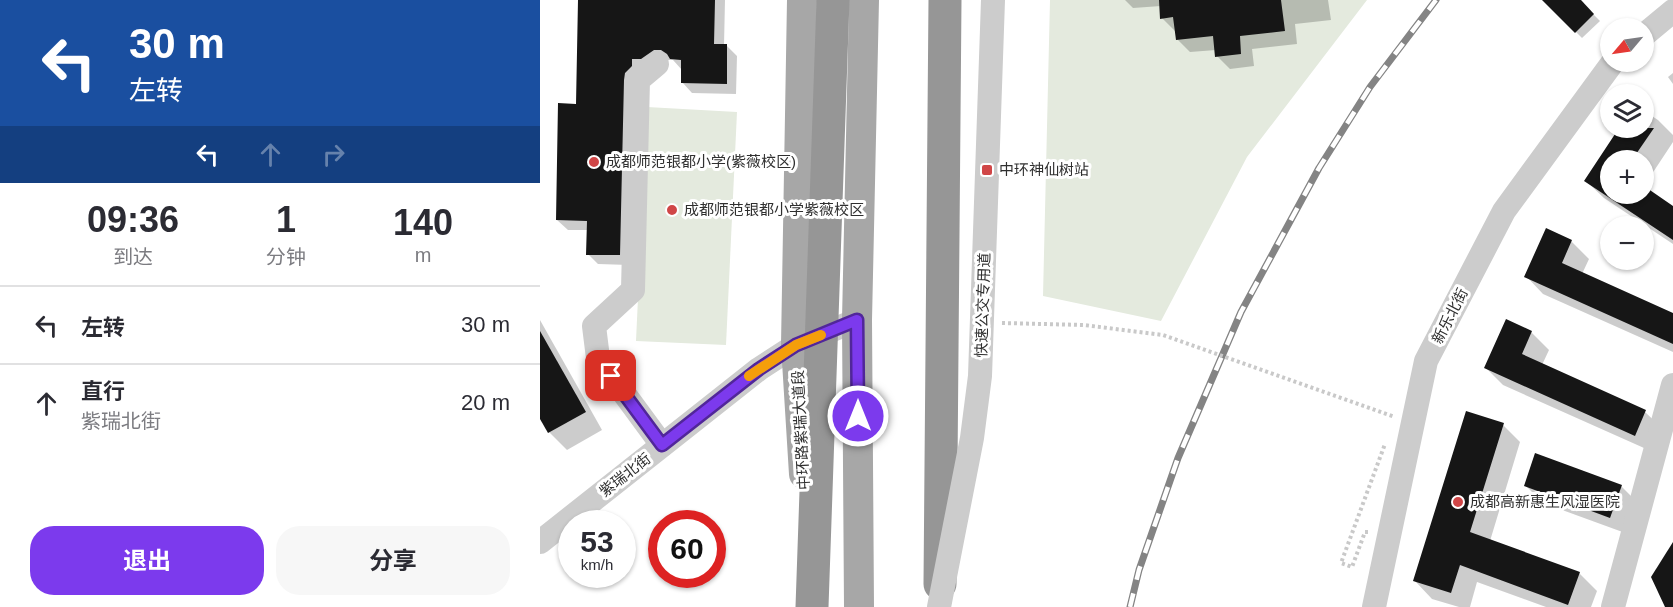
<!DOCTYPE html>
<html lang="zh">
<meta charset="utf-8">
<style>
body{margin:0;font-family:Arial,"Noto Sans SC",sans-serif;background:#f7f7f7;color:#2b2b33;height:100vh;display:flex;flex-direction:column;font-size:22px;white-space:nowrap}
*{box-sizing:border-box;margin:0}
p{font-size:20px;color:#7c7c81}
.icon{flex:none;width:33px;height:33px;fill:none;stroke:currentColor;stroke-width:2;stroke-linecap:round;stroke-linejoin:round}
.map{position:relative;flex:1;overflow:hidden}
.panel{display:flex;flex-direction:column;background:#fff;width:540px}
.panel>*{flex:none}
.top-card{background:#1a4fa0;color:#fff;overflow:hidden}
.needle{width:39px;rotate:241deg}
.controls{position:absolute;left:1060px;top:18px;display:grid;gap:12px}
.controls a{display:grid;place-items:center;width:54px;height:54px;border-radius:50%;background:#fff;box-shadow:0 2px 4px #0004;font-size:30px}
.speed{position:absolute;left:18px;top:510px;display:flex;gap:12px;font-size:30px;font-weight:700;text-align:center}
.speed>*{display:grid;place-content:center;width:78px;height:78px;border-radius:50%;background:#fff;box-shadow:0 2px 4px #0004;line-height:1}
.speed small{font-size:15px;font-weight:400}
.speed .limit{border:9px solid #d22;background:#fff;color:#111}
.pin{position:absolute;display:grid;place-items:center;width:51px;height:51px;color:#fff;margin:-26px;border-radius:12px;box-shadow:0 3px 9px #0006}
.me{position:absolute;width:66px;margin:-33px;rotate:0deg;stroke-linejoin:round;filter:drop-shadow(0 0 4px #0008)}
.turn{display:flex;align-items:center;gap:21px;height:126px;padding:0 30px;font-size:27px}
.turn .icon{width:78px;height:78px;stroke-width:2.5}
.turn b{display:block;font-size:42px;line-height:51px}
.lanes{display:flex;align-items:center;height:57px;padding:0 30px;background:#0003;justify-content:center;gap:30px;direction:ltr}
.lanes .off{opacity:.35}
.eta{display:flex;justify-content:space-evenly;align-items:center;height:102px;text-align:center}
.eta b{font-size:36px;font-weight:700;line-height:42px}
.primary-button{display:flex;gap:12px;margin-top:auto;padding:12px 30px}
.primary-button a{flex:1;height:69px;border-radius:24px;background:#7c3aed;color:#fff;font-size:24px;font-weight:700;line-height:69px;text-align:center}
.primary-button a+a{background:#f7f7f7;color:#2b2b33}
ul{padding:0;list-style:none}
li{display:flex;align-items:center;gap:18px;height:78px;padding:0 30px;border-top:2px solid #e1e1e2}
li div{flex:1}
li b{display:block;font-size:22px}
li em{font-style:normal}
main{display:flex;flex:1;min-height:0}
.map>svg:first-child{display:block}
.green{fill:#e4eade}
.shadow{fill:#0003}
.building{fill:#161616}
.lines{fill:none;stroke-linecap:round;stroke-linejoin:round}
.path{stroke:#c9c9c9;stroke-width:4;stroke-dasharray:3 3;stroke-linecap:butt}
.minor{stroke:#ccc;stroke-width:24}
.major{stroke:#a7a7a7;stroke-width:30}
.highway{stroke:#969696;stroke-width:33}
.rail-casing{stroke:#848484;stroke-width:7}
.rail{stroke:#fff;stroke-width:4.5;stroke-dasharray:14;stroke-linecap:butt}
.path-bridge{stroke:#c9c9c9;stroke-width:4;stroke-dasharray:3 3;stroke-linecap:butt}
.minor-bridge{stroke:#ccc;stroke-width:24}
.highway-bridge{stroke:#969696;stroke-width:33}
.route-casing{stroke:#51269a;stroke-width:15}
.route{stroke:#7c3aed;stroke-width:10}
.slow{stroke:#f59e0b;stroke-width:10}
.poi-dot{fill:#d04647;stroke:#fff;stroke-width:2}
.labels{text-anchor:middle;stroke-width:6;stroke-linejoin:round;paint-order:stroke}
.poi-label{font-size:15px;fill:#2f2f2f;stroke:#fff;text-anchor:start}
.street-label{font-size:15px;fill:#2f2f2f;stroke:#fff}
</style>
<main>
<section class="panel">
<div class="top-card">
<div class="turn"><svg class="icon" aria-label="left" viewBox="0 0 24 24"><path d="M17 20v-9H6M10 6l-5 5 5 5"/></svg><div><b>30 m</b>左转</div></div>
<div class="lanes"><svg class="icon" aria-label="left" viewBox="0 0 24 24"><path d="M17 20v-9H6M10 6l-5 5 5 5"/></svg><svg class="icon off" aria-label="ahead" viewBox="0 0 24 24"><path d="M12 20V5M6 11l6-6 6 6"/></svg><svg class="icon off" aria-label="right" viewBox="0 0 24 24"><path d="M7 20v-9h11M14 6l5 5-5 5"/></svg></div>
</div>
<div class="eta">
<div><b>09:36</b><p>到达</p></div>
<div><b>1</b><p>分钟</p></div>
<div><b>140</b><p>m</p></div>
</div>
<ul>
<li><svg class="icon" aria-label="left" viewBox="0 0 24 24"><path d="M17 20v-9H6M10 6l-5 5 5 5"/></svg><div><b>左转</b></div><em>30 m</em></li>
<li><svg class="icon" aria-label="ahead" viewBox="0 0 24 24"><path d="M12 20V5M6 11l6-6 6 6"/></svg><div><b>直行</b><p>紫瑞北街</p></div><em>20 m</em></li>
</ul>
<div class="primary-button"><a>退出</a><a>分享</a></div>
</section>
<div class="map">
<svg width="1133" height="607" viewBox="0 0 1133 607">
<rect width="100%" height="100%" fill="#fff"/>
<!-- green -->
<g class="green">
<polygon points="510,0 827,0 707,157 621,321 503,296"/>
<polygon points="107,107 197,112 186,345 96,341"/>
</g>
<!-- shadow -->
<g class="shadow">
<polygon points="40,0 185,0 184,46 187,46 197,56 196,94 152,93 142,82 142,70 133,60 125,60 101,77 89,265 58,264 48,254 48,230 28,230 17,220 38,105"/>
<polygon points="585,0 788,0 791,20 755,24 757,44 712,49 714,66 690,69 677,56 676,50 650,52 637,39 635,31 622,18 621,6 593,8"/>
<polygon points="1004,0 1039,0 1060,21 1042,38"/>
<polygon points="1133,73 1133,84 1128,77"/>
<polygon points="1104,111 1118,120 1133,135 1133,142 1104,186 1104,160 1071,160 1071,194 1104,194 1104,188 1133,207 1133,244 1064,198 1046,181 1081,128 1104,128"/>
<polygon points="1031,241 1049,259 1042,274 1133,315 1133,352 1003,294 986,276"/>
<polygon points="0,320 62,430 27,450 9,432 0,416"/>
<polygon points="991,332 1009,350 1002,365 1105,412 1123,429 1113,452 963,385 946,368"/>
<polygon points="963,425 980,442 950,541 1039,573 1057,591 1051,607 1006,607 937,582 930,607 919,607 892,599 875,581"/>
<polygon points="985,485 1081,486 1099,504 1088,534 1003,503"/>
</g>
<!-- building -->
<g class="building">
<polygon points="38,0 175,0 174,44 187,44 187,84 141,83 141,60 130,59 127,54 121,50 114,50 101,59 92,59 92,66 85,73 84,80 80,255 46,255 47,221 16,220 18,103 36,104"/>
<polygon points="619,0 741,0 745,31 700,36 701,54 675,57 673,36 636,40 633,17 620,19"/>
<polygon points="1002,0 1041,0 1054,14 1035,33"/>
<polygon points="1079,128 1114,128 1092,160 1071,160 1071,194 1104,194 1104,186 1133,206 1133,240 1044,181"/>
<polygon points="1006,228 1032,240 1022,263 1133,313 1133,344 984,277"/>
<polygon points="966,319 992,331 982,354 1106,410 1095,436 944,368"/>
<polygon points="0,331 46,412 8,433 0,419"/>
<polygon points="926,411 964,423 930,532 1040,572 1028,605 920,565 911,593 873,581"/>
<polygon points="995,453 1082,485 1070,518 984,486"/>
<polygon points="1133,542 1133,607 1125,607 1111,577"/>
</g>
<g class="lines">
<!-- path -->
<polyline class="path" points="828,532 825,532 812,567 801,563 845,444"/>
<!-- minor -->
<g class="minor">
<polyline points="1104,35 1133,11"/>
<polyline points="117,64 98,80 93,290 54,326 58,358 122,445"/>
<polyline points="0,542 219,369 256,345 317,320"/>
<polyline points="834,607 886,361 964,211 1073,62"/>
<polyline points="1073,607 1133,385"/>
</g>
<!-- major -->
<g class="major">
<polyline points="262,0 256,345 264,474"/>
<polyline points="319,607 317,320 324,0"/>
</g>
<!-- highway -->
<polyline class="highway" points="400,584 405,0"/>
<defs>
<polyline id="rail" points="590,607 599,570 638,458 701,312 779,168 830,87 896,0"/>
</defs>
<!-- rail casing -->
<use href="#rail" class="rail-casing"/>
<!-- rail -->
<use href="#rail" class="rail"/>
<!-- path-bridge -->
<polyline class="path-bridge" points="462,323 544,325 623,335 855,417"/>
<!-- minor-bridge -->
<polyline class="minor-bridge" points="399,607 432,438 440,376 453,0"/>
<!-- highway-bridge -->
<polyline class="highway-bridge" points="272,607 293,0"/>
</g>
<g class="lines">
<defs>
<polyline id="route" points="71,376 122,445 219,369 256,345 317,320 318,416"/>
</defs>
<!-- route casing -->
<use href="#route" class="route-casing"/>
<!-- route -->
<use href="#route" class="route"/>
<!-- slow -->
<polyline class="slow" points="209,376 256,345 281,335"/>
</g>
<!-- markers -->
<g class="poi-dot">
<circle cx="54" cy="162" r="6"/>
<rect x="441" y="164" width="12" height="12" rx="3"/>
<circle cx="132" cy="210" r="6"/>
<circle cx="918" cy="502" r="6"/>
</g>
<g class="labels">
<!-- poi labels -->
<g class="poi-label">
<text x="66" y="167">成都师范银都小学(紫薇校区)</text>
<text x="459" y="175">中环神仙树站</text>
<text x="144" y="215">成都师范银都小学紫薇校区</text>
<text x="930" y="507">成都高新惠生风湿医院</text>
</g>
<!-- street labels -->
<g class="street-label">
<text transform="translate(443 305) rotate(-88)" y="5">快速公交专用道</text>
<text transform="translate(910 316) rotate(-63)" y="5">新乐北街</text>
<text transform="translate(261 430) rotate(-93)" y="5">中环路紫瑞大道段</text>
<text transform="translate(85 475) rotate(-38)" y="5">紫瑞北街</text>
</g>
</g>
</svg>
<div class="controls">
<a><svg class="needle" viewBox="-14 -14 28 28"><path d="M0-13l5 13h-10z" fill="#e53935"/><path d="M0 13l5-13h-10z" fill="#7c7c81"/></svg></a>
<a><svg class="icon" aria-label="layers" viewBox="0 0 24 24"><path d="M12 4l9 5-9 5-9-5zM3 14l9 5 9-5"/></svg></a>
<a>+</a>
<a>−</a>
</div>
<div class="speed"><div>53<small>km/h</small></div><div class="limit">60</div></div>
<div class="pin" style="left:71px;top:376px;background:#d93025"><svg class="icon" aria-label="arrive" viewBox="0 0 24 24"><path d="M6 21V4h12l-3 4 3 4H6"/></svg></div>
<svg class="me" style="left:318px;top:416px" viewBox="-20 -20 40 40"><circle r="17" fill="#7c3aed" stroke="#fff" stroke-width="3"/><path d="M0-11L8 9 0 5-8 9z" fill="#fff"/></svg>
</div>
</main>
